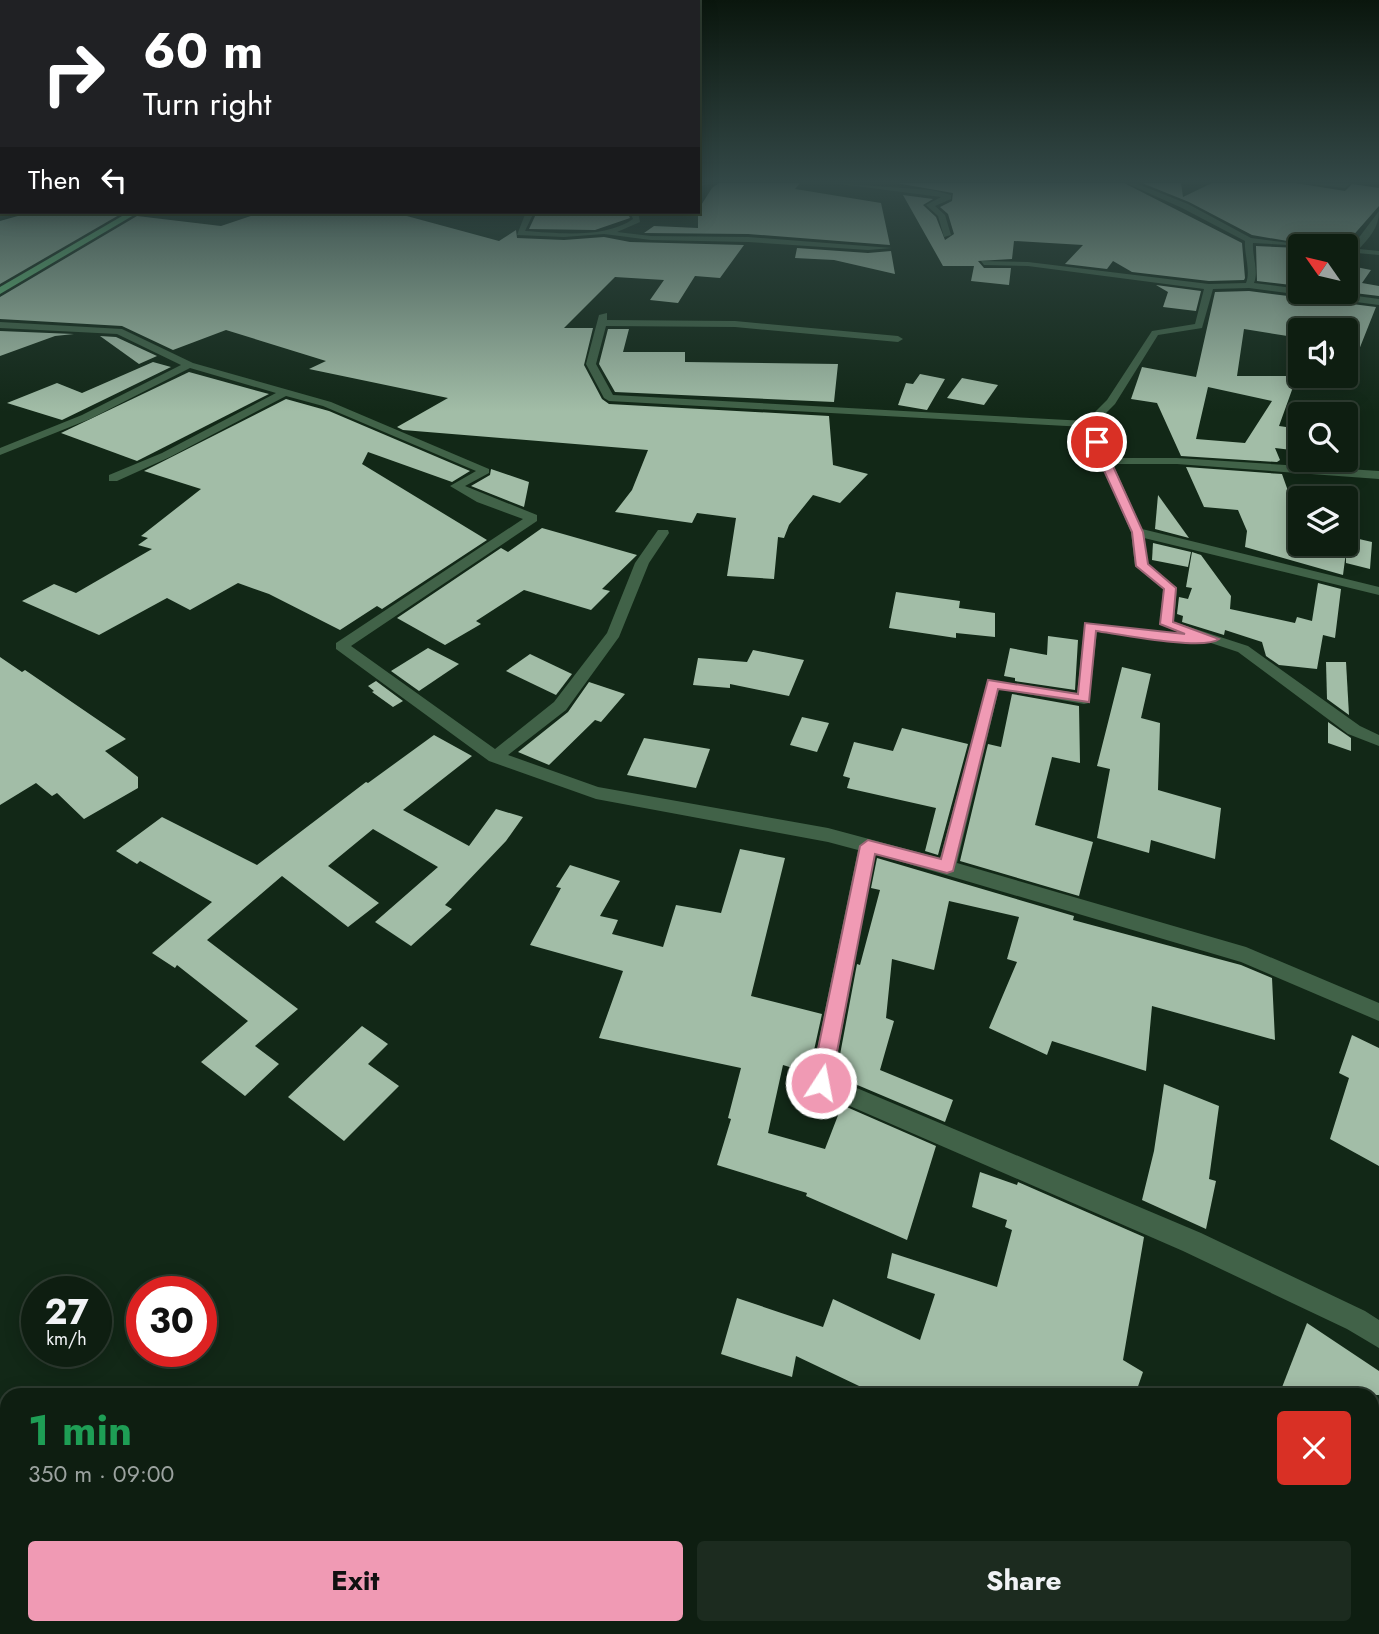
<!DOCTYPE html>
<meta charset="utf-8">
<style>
body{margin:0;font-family:Jost,sans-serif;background:#1c2b1f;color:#f1f3f6;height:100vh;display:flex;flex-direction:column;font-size:26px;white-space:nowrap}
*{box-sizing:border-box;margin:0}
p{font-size:23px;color:#9ba29f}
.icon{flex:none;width:38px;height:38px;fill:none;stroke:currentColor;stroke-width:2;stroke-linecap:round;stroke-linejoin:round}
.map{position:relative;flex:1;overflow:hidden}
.details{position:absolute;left:0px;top:1388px;width:1379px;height:247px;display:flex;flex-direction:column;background:#0e1e11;border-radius:21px 21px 0 0;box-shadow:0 4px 18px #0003,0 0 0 2px #2e3c31}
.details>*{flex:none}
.top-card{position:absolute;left:0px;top:0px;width:700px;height:214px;box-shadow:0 4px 18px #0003,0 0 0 2px #2e3c31;background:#202124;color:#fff;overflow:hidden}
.needle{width:46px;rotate:304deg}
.buttons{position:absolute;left:1288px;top:234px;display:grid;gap:14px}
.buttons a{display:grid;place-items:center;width:70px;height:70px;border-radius:7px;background:#0e1e11;box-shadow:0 4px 18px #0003,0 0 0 2px #2e3c31;font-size:35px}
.speed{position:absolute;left:21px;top:1276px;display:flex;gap:14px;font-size:35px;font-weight:700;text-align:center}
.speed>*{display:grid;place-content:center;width:91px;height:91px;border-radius:50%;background:#0e1e11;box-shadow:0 4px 18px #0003,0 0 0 2px #2e3c31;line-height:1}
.speed small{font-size:18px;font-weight:400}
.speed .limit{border:10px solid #d22;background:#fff;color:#111}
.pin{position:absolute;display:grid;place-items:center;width:60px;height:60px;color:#fff;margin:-30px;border:4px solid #fff;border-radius:50%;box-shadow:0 2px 7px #0007}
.me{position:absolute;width:77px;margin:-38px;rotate:11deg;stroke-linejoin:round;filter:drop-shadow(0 0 5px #0008)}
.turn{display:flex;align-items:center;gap:24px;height:147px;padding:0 28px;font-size:32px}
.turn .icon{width:91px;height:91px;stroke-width:2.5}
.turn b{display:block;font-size:49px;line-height:60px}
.then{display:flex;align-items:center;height:66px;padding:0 28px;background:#0003;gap:14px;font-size:26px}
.round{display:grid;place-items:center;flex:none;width:74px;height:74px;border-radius:7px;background:#1c2b1f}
.head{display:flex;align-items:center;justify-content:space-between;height:119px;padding:0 28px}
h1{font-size:42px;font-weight:700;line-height:52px;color:#1e9e55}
.action{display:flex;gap:14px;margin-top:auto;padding:14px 28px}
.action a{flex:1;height:80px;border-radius:7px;background:#f09ab4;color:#111;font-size:28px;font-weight:700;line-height:80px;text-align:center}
.action a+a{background:#1c2b1f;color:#f1f3f6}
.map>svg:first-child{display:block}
.building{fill:#a2bda7;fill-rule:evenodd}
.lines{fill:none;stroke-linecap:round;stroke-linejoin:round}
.street{fill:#416248;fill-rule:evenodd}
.highway{fill:#63ba78;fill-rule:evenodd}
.route{fill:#f09ab4;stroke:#9c6475;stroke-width:2}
</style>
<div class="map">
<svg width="1379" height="1634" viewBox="0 0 1379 1634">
<rect width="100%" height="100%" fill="#122817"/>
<!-- building -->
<g class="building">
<polygon points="719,183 800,183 795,189 881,203 890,245 748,234 644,233 654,226 698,228 698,210 712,188"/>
<polygon points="896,183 1124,183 1242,243 1245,278 1244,280 1209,281 1132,272 1113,261 1107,269 1065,264 1083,245 1014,241 1012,259 978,261 984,268 1011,268 1009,285 971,281 974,266 943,266 903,195 933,199 923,205 936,217 945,240 954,234 948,214 940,207 952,201 953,193"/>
<polygon points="1142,183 1181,183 1183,197 1212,183 1295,183 1345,191 1352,184 1379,188 1379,206 1343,247 1323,247 1252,235 1189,202"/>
<polygon points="32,212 92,212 119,215 0,284 0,221"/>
<polygon points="263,212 392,212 499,241 516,230 517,238 564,240 604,237 630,242 744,245 720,278 695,276 678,303 650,300 664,280 615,277 564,328 593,328 584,365 602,399 609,404 829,416 833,465 868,474 840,503 813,495 789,525 784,538 778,537 774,579 727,576 736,518 697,513 692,523 615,512 632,490 648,450 403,430 397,427 448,398 309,369 326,361 226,330 173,350 122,326 0,319 0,297 137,216 221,226"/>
<polygon points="537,212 627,212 630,218 595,230 529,229"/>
<polygon points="1256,246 1300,248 1300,286 1257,281"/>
<polygon points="797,248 868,253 891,251 895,274 834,260 795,258"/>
<polygon points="1346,265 1371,270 1362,283 1379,286 1379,296 1346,292"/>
<polygon points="1156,285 1201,291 1196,311 1163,307 1168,292"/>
<path d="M 1249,291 L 1376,307 L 1349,375 L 1346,374 L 1346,331 L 1300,331 L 1300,338 L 1244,329 L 1237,376 L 1297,376 L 1279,426 L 1300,429 L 1300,451 L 1275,448 L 1280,460 L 1277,462 L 1181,456 L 1157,403 L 1131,399 L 1142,367 L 1196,377 L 1215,292 ZM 1208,387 L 1272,401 L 1245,443 L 1196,439 Z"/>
<polygon points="608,329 629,329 623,352 685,352 685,362 838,364 834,402 615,392 599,364"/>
<polygon points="0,331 74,334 55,336 0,356"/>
<polygon points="100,336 116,337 157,356 139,364"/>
<polygon points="153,362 171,367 62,420 7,403 57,383 82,393"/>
<polygon points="189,372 269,394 137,461 61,433"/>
<polygon points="920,374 945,379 927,410 898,405 906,383 913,384"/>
<polygon points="962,378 998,385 984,405 947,398"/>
<polygon points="286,399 329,411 470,471 452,482 368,452 362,464 487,540 382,609 377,606 340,630 269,594 238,583 190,610 167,598 99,635 22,601 54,584 76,593 152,549 138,545 148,538 141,536 201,489 144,471"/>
<polygon points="1186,467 1282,474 1293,505 1300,506 1300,544 1346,544 1346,536 1372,542 1370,569 1346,563 1346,552 1343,575 1245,547 1247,531 1238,510 1204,507"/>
<polygon points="491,469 529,482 524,507 471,486 490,475"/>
<polygon points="1158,495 1189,538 1155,529"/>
<polygon points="542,528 637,555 602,589 610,591 591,610 524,590 476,621 481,624 445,645 397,618 501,548 508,552"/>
<polygon points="1153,543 1191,552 1188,567 1152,560"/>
<polygon points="1192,552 1201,555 1231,596 1230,609 1295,623 1297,617 1312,621 1318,583 1341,589 1335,638 1323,635 1317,669 1279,665 1266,656 1262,642 1225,630 1224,635 1182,622 1183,616 1177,614 1179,597 1188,599 1192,588 1186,587"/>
<polygon points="896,592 960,601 959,608 995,613 995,637 956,633 956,638 889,628"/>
<polygon points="1048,636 1078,640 1075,690 1015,681 1015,678 1004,676 1010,648 1047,655"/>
<polygon points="428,648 459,664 419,691 391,671"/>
<polygon points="753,650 804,660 789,696 730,684 730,688 693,685 698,658 747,662"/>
<polygon points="530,654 572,674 556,695 506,671"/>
<polygon points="0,657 22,672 25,670 126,739 105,751 138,777 138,788 84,819 57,793 52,796 36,783 0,805"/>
<polygon points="1326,662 1346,662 1349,715 1327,699"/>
<polygon points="1122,667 1151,674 1141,718 1160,723 1158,790 1221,808 1215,859 1151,840 1149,853 1097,838 1110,769 1097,766"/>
<polygon points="376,681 403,701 393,707 372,692 374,691 368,686"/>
<polygon points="589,682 625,694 601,722 595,720 549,765 518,752 568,712"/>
<polygon points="1012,694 1079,706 1080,763 1052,757 1035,825 1093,842 1079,896 960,861 988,744 1001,747"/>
<polygon points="802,717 829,723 817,752 790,745"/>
<polygon points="1328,722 1351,738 1351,751 1328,743"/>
<polygon points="902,728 968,744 938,855 925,851 936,808 847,788 850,778 843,776 854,742 893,751"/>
<polygon points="434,735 472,756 403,810 469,846 496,809 523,817 506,841 445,905 452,909 411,946 375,922 438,867 373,829 328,866 379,903 348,927 282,876 207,940 298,1009 255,1046 279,1064 245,1096 201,1062 248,1021 177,965 175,968 152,953 212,902 140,861 137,864 116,851 162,817 257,865 366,782 368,783"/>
<polygon points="644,738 710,749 696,788 627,775"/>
<polygon points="740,849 785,858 751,996 822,1014 809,1073 783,1065 768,1133 825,1149 842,1105 936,1146 907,1240 806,1196 807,1193 717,1165 731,1119 728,1118 741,1068 599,1038 623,971 530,945 561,888 556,887 570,865 620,881 600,916 618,920 612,934 663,947 676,905 721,913"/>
<polygon points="877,858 1074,916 1073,920 1241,965 1272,978 1275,1040 1152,1006 1146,1071 1052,1041 1047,1055 989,1028 1017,962 1007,959 1019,917 949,901 934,970 892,959 886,1018 894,1021 880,1070 953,1100 945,1122 836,1076 857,964 860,965 880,890 871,888"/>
<polygon points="362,1026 388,1044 368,1064 399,1086 344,1141 288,1097"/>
<polygon points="1352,1035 1379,1048 1379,1166 1330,1139 1349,1078 1339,1073"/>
<polygon points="1164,1084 1219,1106 1209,1179 1216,1181 1206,1229 1142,1200 1154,1151"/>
<polygon points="980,1172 1017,1185 1018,1182 1144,1237 1123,1360 1143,1372 1135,1395 878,1395 796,1356 792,1377 721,1354 737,1298 823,1327 833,1299 920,1340 935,1294 887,1278 892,1253 997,1287 1012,1230 1005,1227 1007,1220 972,1207"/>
<polygon points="1307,1323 1379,1371 1379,1395 1279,1395"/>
</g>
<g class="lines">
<!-- street -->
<g class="street">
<polygon points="698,183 711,183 698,187"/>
<polygon points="832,183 932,190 951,195 951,199 935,206 945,215 951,235 944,237 938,216 926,205 941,197"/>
<path d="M 1126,183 L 1135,183 L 1188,204 L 1251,238 L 1321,247 L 1253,243 C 1252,256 1259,271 1254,283 L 1300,289 L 1300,292 L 1327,292 L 1379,299 L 1379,305 L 1249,288 L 1213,289 L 1202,328 L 1158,335 L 1115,404 L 1095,424 L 1110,458 L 1177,458 L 1379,471 L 1379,479 L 1177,464 L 1113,464 L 1142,529 L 1379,587 L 1379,595 L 1144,538 L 1148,565 L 1177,588 L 1174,622 L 1248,646 L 1360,726 L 1379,735 L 1379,746 L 1348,734 L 1238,652 L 1211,643 L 1168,642 L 1097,631 L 1089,703 L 1084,704 L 999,689 L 957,863 L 1246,947 L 1379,1003 L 1379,1021 L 1241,962 L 875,854 L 833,1078 L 1201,1233 L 1365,1311 L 1379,1320 L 1379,1348 L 1347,1329 L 1183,1251 L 813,1090 L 810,1083 L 858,850 L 828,842 L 596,799 L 489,761 L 336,649 L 336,643 L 523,519 L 477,502 L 450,486 L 476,471 L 323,406 L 286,396 L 170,457 L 117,481 L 109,481 L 109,475 L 162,453 L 276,393 L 190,368 L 90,419 L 0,455 L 0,448 L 82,415 L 181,365 L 117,334 L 0,328 L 0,322 L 122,329 L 193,363 L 331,402 L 489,469 L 489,473 L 465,486 L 537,515 L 537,521 L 351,646 L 495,749 L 554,702 L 607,633 L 635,563 L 658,530 L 668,530 L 669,533 L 649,563 L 619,637 L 566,710 L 508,755 L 598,787 L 828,828 L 940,858 L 988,680 L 1077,693 L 1085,623 L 1183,634 L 1160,624 L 1163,589 L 1135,566 L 1131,532 L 1085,427 L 609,401 L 604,398 L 586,364 L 599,315 L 607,313 L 607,320 L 735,321 L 898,336 L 903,339 L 898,342 L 735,327 L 606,326 L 596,364 L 613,395 L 1086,421 L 1107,400 L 1152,331 L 1195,324 L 1204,289 L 1028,266 L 984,265 L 981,261 L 1028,262 L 1209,284 L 1246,283 C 1251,271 1244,254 1245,241 L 1182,208 Z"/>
<polygon points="1303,183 1350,183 1345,188"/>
<path d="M 1379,211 C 1379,227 1370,237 1359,249 L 1379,251 L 1379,255 L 1346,252 L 1346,248 L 1351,248 Z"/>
<path d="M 526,212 L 534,212 L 525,231 C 557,233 605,239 633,219 L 630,212 L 638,212 L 640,222 L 617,232 L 651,236 L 748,237 L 892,248 L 868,250 L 748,242 L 651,240 L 604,234 L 564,237 L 517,235 Z"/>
</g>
<!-- highway -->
<polygon class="highway" points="129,212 139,212 0,294 0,287"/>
</g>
<!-- sky -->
<linearGradient id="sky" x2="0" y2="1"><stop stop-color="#0a160d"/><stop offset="0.44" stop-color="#334847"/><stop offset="1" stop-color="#334847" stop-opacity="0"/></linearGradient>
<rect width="1379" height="412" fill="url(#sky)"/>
<!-- route -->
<path class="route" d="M 1097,439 L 1102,442 L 1143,532 L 1148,564 L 1176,588 L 1173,622 L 1219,639 C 1204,651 1118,634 1096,631 L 1089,702 L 998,689 L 953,871 L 947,873 L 875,854 L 831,1083 L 828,1089 L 821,1092 L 814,1089 L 811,1083 L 860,846 L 868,840 L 941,859 L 988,680 L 1078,694 L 1085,623 L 1185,634 L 1160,624 L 1164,589 L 1136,566 L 1132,532 L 1091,442 Z"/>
</svg>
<div class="buttons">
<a><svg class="needle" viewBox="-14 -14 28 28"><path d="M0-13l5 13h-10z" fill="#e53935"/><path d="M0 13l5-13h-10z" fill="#9ba29f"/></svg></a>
<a><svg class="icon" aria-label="sound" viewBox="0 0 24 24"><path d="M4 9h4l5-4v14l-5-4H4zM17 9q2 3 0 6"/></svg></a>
<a><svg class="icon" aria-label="search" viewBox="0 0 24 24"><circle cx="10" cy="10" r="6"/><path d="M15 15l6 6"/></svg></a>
<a><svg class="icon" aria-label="layers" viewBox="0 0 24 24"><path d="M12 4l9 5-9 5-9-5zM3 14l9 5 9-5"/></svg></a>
</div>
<div class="speed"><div>27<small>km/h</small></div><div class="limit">30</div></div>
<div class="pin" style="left:1097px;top:442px;background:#d93025"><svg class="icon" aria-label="arrive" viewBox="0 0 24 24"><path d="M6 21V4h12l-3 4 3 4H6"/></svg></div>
<svg class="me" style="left:821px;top:1083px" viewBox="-20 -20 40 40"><circle r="17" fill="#f09ab4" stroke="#fff" stroke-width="3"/><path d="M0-11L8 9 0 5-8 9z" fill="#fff"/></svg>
<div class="top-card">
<div class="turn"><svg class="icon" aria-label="right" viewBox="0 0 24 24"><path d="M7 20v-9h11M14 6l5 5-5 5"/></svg><div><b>60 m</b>Turn right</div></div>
<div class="then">Then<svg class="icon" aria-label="left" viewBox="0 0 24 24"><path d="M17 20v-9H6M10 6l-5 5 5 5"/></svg></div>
</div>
<section class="details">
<div class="head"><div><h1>1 min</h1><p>350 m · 09:00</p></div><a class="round" style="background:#d93025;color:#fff"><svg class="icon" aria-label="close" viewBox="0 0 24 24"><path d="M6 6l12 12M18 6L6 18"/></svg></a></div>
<div class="action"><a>Exit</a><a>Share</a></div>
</section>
</div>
